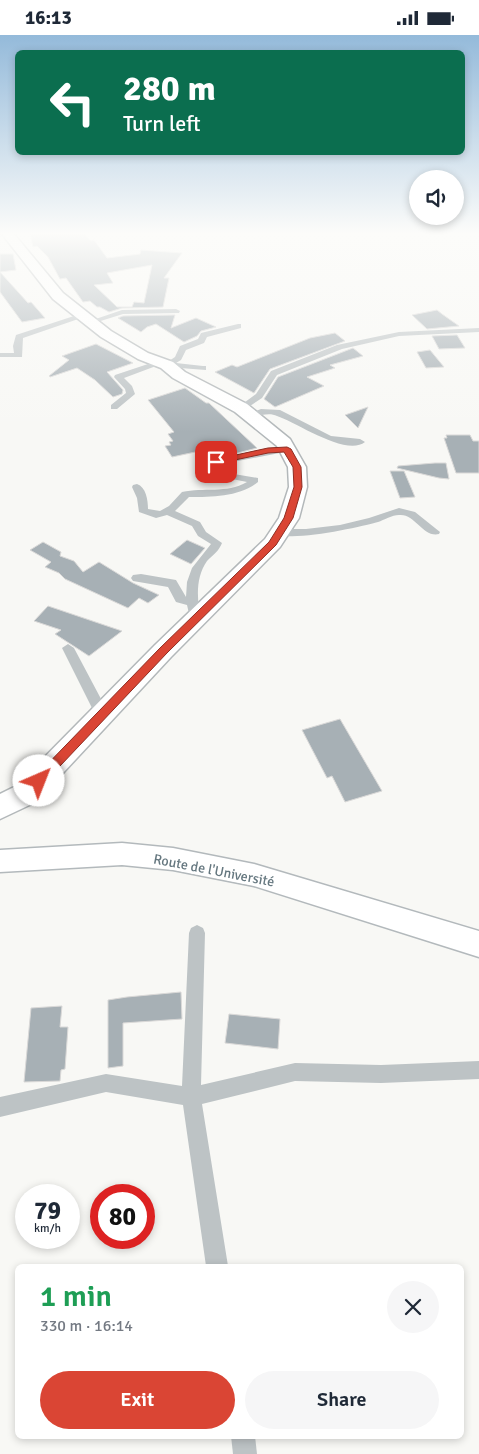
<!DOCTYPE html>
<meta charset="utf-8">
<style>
body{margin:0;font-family:Signika,sans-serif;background:#f6f6f7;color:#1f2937;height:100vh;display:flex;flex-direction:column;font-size:19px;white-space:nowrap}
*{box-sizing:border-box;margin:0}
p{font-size:16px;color:#747a83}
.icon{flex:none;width:28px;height:28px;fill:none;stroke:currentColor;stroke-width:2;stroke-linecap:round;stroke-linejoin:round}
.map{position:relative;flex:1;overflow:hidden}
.panel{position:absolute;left:15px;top:1229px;width:449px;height:175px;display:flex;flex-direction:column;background:#fff;border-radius:8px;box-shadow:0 2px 8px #0003}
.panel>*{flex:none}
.top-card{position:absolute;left:15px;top:15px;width:450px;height:105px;border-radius:8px;box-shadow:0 2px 8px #0003;background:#0b6e4f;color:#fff;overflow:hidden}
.fabs{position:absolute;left:409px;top:135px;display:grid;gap:10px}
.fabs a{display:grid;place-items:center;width:55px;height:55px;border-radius:50%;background:#fff;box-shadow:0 2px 8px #0003;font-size:25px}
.speed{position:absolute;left:15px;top:1149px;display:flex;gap:10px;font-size:25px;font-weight:700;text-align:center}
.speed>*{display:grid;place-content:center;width:65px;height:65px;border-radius:50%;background:#fff;box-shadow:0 2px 8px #0003;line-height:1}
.speed small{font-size:12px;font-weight:400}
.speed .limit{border:8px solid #d22;background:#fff;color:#111}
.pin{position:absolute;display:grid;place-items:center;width:42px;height:42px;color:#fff;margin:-21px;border-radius:10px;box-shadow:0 2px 8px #0006}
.me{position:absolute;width:55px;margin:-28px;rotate:44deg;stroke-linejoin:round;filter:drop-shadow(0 0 4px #0008)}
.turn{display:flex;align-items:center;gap:18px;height:105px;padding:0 25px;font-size:22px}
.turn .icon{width:65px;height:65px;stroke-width:2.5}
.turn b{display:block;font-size:35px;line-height:42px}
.round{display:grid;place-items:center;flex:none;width:52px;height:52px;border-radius:26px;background:#f6f6f7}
.overview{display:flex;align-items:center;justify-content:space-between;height:85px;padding:0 25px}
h1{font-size:30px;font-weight:600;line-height:38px;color:#1e9e55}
.action{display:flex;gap:10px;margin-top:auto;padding:10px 25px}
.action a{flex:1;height:58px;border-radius:30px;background:#da4534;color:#fff;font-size:20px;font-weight:600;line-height:58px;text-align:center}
.action a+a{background:#f6f6f7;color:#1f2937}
.status{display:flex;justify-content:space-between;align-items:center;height:35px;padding:0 25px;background:#fff;direction:ltr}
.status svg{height:14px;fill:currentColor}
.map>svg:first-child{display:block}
.building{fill:#a7b0b5;stroke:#dad9d8;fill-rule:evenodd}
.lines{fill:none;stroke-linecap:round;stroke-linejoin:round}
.primary-casing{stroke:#b3b9bc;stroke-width:3}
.highway-casing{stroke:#b3b8ba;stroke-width:3}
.street{fill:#bdc3c5;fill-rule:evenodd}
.primary{fill:#fff;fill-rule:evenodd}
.highway{fill:#fff;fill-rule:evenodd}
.route{fill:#da4534;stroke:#8e2d22}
.labels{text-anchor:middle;stroke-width:5;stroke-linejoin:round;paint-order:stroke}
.street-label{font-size:14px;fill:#65777f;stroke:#fff}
</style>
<div class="status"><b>16:13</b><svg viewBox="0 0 49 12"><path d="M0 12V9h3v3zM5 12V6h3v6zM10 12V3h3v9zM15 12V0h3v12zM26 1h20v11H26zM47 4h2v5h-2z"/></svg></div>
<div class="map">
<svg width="479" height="1419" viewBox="0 0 479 1419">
<rect width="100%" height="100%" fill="#f8f8f5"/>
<!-- building -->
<g class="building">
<path d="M 30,199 L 85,199 L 91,206 L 94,205 L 107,223 L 140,219 L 141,215 L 182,218 L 164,243 L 169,243 L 163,272 L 122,273 L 109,277 L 100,272 L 97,272 L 90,266 L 83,267 L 66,243 L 60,244 L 48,222 L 37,211 L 33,212 ZM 152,230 L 144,268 L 134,267 L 132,272 L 117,272 L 94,250 L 113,248 L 107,238 Z"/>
<polygon points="0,219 13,219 16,235 0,237 19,258 28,268 31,267 45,283 22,287 0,257"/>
<polygon points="437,275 442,279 459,291 427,294 412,280"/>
<polygon points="175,280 171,293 196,283 216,292 201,296 197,301 184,307 156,289 147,292 141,297 118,283 123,281"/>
<polygon points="335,298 345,306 270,334 254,358 215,337 232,330 237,332 310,303"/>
<polygon points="457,300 465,313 439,314 432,301"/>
<polygon points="96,309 133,328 107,337 123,355 122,359 113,362 95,345 77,333 50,342 49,341 69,325 62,321"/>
<polygon points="353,313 363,321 330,330 335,333 307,342 324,351 275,372 264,364 278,342"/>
<polygon points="430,315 444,332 426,333 417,317"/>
<polygon points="185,353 206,368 209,368 257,413 203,427 200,416 172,422 165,411 171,410 169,407 173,406 168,399 174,397 148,365"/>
<polygon points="368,372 358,393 345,380"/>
<polygon points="446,400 470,400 473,406 479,406 479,438 456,438 444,403 447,403"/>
<polygon points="435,428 446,428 449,444 439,443 397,433 398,431"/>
<polygon points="390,436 404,436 415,462 400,463"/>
<polygon points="187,505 205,513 191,529 170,519"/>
<polygon points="43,507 61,517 60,521 74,526 83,537 99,527 133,548 159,560 148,568 139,563 128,573 65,544 59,538 45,532 51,527 30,515"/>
<polygon points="48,571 122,596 89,621 55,599 61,595 34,586"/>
<polygon points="340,684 382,756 345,767 332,741 327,743 302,695"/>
<polygon points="181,957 182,984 123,988 123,1031 108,1033 108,965 127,962"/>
<polygon points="62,971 60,992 68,992 65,1034 61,1035 60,1046 24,1047 31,973"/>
<polygon points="229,979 280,984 278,1014 225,1008"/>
</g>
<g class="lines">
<defs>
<polygon id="primary" points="122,808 173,813 254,829 479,896 479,922 254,851 173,835 122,830 0,837 0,815"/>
<polygon id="highway" points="2,199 14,199 63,258 111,296 148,318 173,327 185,337 247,369 290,404 306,432 307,452 299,483 280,512 171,622 36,767 0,784 0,759 16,751 155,610 265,504 279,483 289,452 288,432 277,411 235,377 173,343 161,333 138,324 101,302 53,264"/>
</defs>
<!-- primary casing -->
<use href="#primary" class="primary-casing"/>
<!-- highway casing -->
<use href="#highway" class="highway-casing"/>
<!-- street -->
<g class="street">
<polygon points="176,274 180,276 179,278 123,279 91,289 87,287 122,275"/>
<polygon points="80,279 87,281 23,303 22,322 0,322 0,318 14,318 13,311 16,300"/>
<polygon points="238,289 241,289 241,293 207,302 204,308 186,315 181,325 176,328 203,331 206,331 206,335 167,332 163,330 175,322 180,311 198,304 201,298"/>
<polygon points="479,293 479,297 399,301 342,314 277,340 262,363 244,375 237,373 256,359 271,336 337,310 399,297"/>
<polygon points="157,326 164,328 124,343 132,351 135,359 117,374 111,374 111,370 126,358 125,354 114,342 115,340"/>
<path d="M 261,374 L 280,375 L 331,401 L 360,404 L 365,407 C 346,422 296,387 277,381 C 269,377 258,381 250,383 L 246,380 Z"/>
<path d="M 287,411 L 290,412 L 290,416 L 222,429 L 228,438 L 258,443 L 258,447 C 239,462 213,462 189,462 L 175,476 L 200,487 L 206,497 L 222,508 C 219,516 213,520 207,526 C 195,543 197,565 201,584 L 199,587 L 191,587 L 187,570 L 176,567 L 168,552 L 133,546 L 131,543 L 133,540 L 141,539 L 176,545 L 186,562 L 187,547 L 192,533 L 211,509 L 198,501 L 192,491 L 167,480 L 156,483 L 139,477 L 137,463 L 132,452 L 133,450 L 137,449 C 146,452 148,465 148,474 L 160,476 L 169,471 L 182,457 C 204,452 226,459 247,447 L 222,442 L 211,427 L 213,425 L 268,413 Z"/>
<path d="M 399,473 L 415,477 L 440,497 L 439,499 C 423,503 415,478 399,480 C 392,480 384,485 378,487 C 360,492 285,509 273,497 L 278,494 L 306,494 L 340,490 L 369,483 Z"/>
<polygon points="68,609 74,613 109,679 107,683 97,683 62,613"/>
<polygon points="197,890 203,893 205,898 201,1050 295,1028 381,1030 479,1026 479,1044 381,1048 295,1046 202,1069 228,1231 206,1231 183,1070 106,1057 0,1082 0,1062 106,1039 182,1051 189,898 191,893"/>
<polygon points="231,1401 255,1401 257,1419 233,1419"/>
</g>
<!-- primary -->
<use href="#primary" class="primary"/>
<!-- highway -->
<use href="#highway" class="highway"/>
</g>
<!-- sky -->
<linearGradient id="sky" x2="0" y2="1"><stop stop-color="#94bada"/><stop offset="0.5" stop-color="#fcfcfa"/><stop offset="1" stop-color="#fcfcfa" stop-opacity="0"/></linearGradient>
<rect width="479" height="397" fill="url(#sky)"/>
<!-- route -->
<polygon class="route" points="287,412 291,414 301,432 302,452 293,483 276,510 167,618 43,749 35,749 33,746 35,742 160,613 269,507 284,483 294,452 293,432 284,417 268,418 216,429 213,429 213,425 268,413"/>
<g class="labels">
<!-- street labels -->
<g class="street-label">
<text transform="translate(214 835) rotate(11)" y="5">Route de l'Université</text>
</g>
</g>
</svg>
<div class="fabs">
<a><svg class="icon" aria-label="sound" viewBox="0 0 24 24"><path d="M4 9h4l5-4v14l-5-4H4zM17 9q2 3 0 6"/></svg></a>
</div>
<div class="speed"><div>79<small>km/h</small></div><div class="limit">80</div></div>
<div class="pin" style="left:216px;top:427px;background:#d93025"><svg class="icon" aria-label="arrive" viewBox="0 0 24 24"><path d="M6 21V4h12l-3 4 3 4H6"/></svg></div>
<svg class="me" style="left:39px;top:746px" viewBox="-20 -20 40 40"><circle r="19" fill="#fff"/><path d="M0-13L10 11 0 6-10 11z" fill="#da4534"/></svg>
<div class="top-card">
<div class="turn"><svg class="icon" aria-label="left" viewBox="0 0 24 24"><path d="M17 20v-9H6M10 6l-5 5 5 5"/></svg><div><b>280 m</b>Turn left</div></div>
</div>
<section class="panel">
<div class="overview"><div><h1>1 min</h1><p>330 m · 16:14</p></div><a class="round"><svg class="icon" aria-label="close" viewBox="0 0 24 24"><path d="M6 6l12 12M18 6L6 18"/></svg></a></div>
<div class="action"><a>Exit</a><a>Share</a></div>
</section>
</div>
